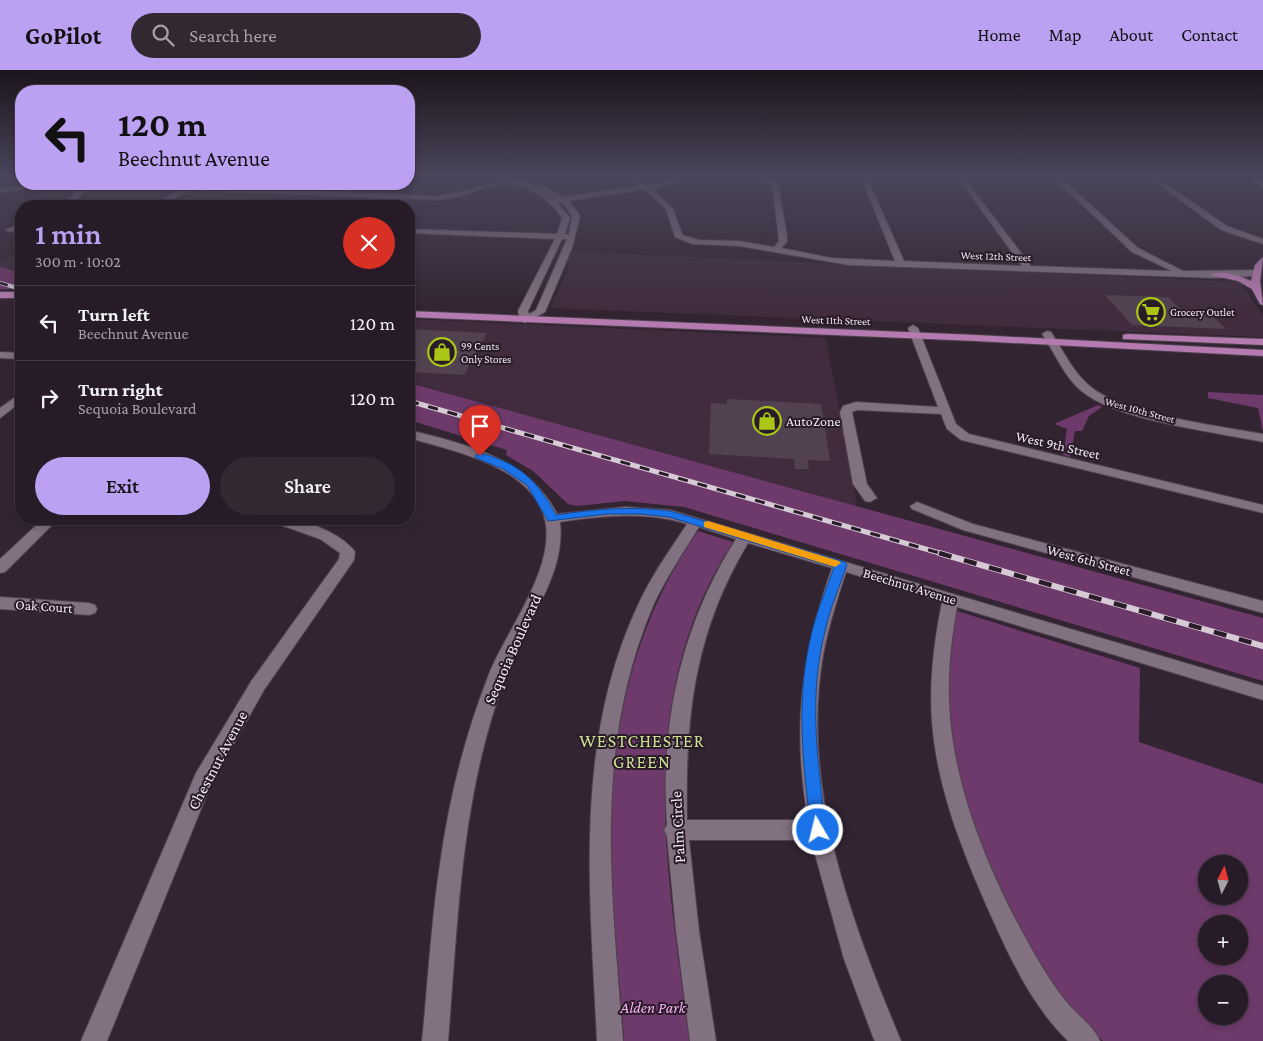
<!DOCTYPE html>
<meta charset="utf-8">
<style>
body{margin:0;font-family:"Crimson Pro",serif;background:#322832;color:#f1f3f6;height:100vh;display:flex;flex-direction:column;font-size:19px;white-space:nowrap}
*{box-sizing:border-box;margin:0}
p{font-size:16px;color:#a4a1a7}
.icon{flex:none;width:28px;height:28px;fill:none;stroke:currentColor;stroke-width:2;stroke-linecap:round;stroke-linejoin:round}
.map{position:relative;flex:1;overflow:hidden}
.side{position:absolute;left:15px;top:130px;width:400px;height:325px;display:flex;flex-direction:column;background:#261b26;border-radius:20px;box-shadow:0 2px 8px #0003,0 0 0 1px #423943}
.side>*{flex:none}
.top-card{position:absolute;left:15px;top:15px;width:400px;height:105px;border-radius:20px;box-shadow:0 2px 8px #0003,0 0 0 1px #423943;background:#bca0f2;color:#111;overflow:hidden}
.needle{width:32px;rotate:6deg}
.controls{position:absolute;left:1198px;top:785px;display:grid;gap:10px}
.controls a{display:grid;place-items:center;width:50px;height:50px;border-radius:50%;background:#261b26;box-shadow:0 2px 8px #0003,0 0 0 1px #423943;font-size:25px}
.pin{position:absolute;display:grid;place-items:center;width:42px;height:42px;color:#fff;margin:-51px -21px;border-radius:50% 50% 50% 0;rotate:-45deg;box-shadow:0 0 5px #0007}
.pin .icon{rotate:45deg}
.me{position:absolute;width:55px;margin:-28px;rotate:352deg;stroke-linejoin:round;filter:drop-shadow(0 0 4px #0008)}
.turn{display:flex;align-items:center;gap:18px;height:105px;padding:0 20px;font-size:22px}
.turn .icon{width:65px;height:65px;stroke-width:2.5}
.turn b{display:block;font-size:35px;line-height:42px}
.round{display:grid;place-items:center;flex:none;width:52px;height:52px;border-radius:26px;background:#322832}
.overview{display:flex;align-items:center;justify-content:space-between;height:85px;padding:0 20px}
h1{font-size:30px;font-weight:600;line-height:38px;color:#bca0f2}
.action{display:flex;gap:10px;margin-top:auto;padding:10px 20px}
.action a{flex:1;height:58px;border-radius:30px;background:#bca0f2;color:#111;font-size:20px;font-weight:600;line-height:58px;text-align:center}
.action a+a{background:#322832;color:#f1f3f6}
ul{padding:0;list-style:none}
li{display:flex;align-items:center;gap:15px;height:75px;padding:0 20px;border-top:1px solid #423943}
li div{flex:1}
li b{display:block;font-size:19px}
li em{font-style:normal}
header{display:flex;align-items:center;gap:30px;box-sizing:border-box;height:70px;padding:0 25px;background:#bca0f2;color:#111}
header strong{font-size:24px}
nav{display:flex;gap:28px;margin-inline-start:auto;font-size:18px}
.search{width:350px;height:45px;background:#322832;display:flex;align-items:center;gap:12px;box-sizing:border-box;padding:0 18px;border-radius:28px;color:#a4a1a7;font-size:19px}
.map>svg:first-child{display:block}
.built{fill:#402c3e}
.green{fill:#6e3a6b;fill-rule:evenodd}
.building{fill:#524251}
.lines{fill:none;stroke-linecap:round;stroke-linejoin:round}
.minor-casing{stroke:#4f424e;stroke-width:2}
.major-casing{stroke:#4f424e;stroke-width:2}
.minor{fill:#827180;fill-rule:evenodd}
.major{fill:#b57bb1;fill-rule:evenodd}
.rail-far2-casing{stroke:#d7ccd6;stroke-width:4}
.rail-far1-casing{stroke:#d7ccd6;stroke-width:5}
.rail-casing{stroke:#d7ccd6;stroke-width:6}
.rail-far2{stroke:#291b28;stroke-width:2.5;stroke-dasharray:8;stroke-linecap:butt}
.rail-far1{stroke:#291b28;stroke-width:3;stroke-dasharray:10;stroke-linecap:butt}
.rail{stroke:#291b28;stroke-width:4.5;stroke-dasharray:13;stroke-linecap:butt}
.route{fill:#1a73e8;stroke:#114b97}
.slow{fill:#f59e0b}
.labels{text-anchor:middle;stroke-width:4;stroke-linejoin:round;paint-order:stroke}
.far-street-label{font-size:11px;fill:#f3e9f2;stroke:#291b28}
.far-poi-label{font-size:11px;fill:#f3e9f2;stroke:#291b28;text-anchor:start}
.poi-label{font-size:14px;fill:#f3e9f2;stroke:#291b28;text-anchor:start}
.street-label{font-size:14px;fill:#f3e9f2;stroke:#291b28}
.near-street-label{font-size:16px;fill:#f3e9f2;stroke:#291b28}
.near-park-label{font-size:16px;font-style:italic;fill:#f8b1f3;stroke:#291b28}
.near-neighbourhood-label{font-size:18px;letter-spacing:1px;fill:#ccde92;stroke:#291b28}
</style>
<header>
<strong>GoPilot</strong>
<div class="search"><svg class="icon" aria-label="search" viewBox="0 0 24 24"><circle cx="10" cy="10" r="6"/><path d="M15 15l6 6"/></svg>Search here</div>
<nav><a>Home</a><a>Map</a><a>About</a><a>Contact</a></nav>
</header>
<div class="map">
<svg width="1263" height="971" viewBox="0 0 1263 971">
<rect width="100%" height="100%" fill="#332432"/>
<!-- built -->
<g class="built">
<polygon points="21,181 21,203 0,197 0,193"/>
<polygon points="563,181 1236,212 1241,214 1263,245 1263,267 550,238 569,199"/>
<polygon points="409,249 826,268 857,437 409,313"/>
</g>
<!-- green -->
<g class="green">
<polygon points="0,197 21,203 21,219 0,219"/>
<polygon points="409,313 1263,548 1263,611 684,437 625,431 577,436 568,434 533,401 506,385 507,380 409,350"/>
<polygon points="1208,322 1263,325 1263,362 1258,338 1208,328"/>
<polygon points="1098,335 1102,337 1089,346 1082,361 1075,361 1070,387 1063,385 1067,359 1054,354"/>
<path d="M 698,461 L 733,472 C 633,626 666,800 690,971 L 624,971 C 621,917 613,863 611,808 C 606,684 626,564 698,461 Z"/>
<path d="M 957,541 L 1140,598 L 1139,672 L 1263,714 L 1263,971 L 1103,971 C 1091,960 1078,949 1067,937 C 1046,912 1032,881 1017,852 C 986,788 951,711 948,639 C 947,606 950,574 957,541 ZM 1206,794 L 1239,794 L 1239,826 L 1206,826 ZM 1206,854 L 1239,854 L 1239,886 L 1206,886 ZM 1206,914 L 1239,914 L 1239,946 L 1206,946 Z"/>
</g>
<!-- building -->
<g class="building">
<polygon points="1105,225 1168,227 1180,239 1206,240 1226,259 1132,255"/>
<polygon points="409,259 487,263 464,305 409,302"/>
<polygon points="727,329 821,334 830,391 808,390 809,399 795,399 794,389 709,384 711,333 727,334"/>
</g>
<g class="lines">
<defs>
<g id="minor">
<path d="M 482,105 L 505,105 L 545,117 L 564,127 L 639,116 L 619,105 C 630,105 637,113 647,114 C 659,116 669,107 680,105 C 693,102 769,107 778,113 L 787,166 L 787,172 L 781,178 L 832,188 L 895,191 L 860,105 L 866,105 L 904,191 L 1022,196 L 956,105 L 962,105 L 1031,196 L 1172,201 L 1132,182 L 1051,105 L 1058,105 L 1138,178 L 1183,201 L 1256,200 L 1260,203 L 1256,206 L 1215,208 L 848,195 L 739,176 L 693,174 L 675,167 L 666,139 L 644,119 L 569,131 L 580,146 L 572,178 L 545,242 L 525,253 L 520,250 L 518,241 L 555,169 L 409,163 L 409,159 L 557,164 L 562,148 C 551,130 529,116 507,114 C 496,112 471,124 458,127 C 451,128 443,129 435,130 L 189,120 L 161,136 L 152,136 L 185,117 L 198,114 L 196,116 L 435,126 L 455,123 L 498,111 ZM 683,109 L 753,111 L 772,114 L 779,171 L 774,177 L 739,171 L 699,170 L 685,166 L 682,164 L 673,139 L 652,118 L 671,114 ZM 537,119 L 556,129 L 554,129 ZM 562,132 L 572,146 L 569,165 L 565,164 L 570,148 L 558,133 ZM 562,169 L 567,169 L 536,240 L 529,244 L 528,241 Z"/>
<polygon points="1146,105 1153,105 1227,156 1263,169 1263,174 1221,160"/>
<polygon points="35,114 50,114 0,123 0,119"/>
<path d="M 78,114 L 84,114 L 86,117 C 80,130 69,136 54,136 L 70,127 L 80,117 Z"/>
<polygon points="21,153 21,158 10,162 6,160"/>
<polygon points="913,255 918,258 956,354 969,364 1263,435 1263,443 961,370 947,359 941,344 857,340 852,342 867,414 877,428 870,432 865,431 853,414 840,342 843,336 856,332 938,337 908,258"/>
<path d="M 1047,261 L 1051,262 C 1063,280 1073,303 1091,317 C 1124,344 1219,356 1263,364 L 1263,372 C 1216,362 1120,351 1084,323 C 1065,309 1055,283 1042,264 Z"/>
<polygon points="0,282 21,283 21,289 0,288"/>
<polygon points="21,323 21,332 0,348 0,338"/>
<path d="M 409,360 C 465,374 529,388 557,444 L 625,437 L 670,440 L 1263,616 L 1263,630 L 957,537 C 953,562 949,586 949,612 C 946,710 994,817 1044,900 C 1052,913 1061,926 1071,937 C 1081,948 1094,957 1100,971 L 1068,971 C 1031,935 1009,886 988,839 C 962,780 937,718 932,652 C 929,611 934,572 942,532 L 846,502 C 837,530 828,558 823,586 C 800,717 852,853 901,971 L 875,971 L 873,967 L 844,889 L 811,770 L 689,770 L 699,861 L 716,971 L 690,971 L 676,861 L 667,766 L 664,760 L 667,755 C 660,653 681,556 736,469 L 699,457 C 683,483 665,509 653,536 C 592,680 612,821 623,971 L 597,971 C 590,823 573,674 638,535 C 651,506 670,480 687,454 C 646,441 602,446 560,452 C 566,502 530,546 512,590 C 461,715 459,839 448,971 L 422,971 C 428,912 431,853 440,794 C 449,729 465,665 489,604 C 506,561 556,498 545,450 C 532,396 453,381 409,368 ZM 748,473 L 832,498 C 801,586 792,658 808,750 L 687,750 C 685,647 694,563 748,473 Z"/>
<polygon points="917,432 973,454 1263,531 1263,543 963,460 912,439 910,436"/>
<polygon points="43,449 58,449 5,502 0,503 0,489"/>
<path d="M 270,449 C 298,447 333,458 353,479 L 355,482 L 354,490 L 264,620 L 212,712 L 107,971 L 81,971 L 196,703 L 252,610 L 339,489 L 340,483 L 320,469 L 272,452 Z"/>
<polygon points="0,527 89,533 95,535 97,539 95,543 89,545 0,539"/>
</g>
<g id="major">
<polygon points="1243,105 1251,105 1263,112 1263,117"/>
<path d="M 1263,187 L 1260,211 L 1263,235 L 1260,234 L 1252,219 L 1238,211 L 1211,205 C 1219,199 1241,206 1251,211 L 1255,195 Z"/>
<rect x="0" y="222" width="21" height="6"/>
<polygon points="409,241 976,265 1263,280 1263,286 976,271 409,247"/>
<polygon points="1127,264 1263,269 1263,275 1123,269 1123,265"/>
</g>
</defs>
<!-- minor casing -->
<use href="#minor" class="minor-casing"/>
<!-- major casing -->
<use href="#major" class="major-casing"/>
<!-- minor -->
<use href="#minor" class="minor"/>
<!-- major -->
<use href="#major" class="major"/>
<defs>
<polyline id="rail-far2" points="0,213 21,219"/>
<polyline id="rail-far1" points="409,331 943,484"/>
<polyline id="rail" points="939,483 1263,576"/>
</defs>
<!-- rail-far2 casing -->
<use href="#rail-far2" class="rail-far2-casing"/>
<!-- rail-far1 casing -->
<use href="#rail-far1" class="rail-far1-casing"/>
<!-- rail casing -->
<use href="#rail" class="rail-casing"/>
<!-- rail-far2 -->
<use href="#rail-far2" class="rail-far2"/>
<!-- rail-far1 -->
<use href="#rail-far1" class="rail-far1"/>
<!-- rail -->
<use href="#rail" class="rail"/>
</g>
<!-- sky -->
<linearGradient id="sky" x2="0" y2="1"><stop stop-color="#1c141c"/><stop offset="0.44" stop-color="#4a455a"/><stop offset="1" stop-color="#4a455a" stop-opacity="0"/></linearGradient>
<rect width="1263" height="241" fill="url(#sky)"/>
<!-- route -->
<path class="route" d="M 480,383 C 519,393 537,410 556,445 C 595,439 631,436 670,441 L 845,492 L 847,495 C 839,517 830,539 825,561 C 808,627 818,694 826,760 L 824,765 L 818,767 L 813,765 L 811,760 C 803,693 795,628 812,562 C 817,540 827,518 834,497 L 669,447 L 641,444 L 608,444 L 548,451 L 527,415 L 503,399 L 476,388 L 475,386 Z"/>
<!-- slow -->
<polygon class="slow" points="708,451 839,491 841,493 835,497 704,457 704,452"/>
<!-- icons -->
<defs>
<symbol id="supermarket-ring" viewBox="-11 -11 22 22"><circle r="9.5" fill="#291b28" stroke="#abc614" stroke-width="1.5"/><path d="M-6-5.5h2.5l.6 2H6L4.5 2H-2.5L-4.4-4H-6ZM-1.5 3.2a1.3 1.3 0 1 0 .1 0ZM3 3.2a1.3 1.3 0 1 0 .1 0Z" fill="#abc614"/></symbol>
<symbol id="shop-ring" viewBox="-11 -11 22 22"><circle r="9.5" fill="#291b28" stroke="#abc614" stroke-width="1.5"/><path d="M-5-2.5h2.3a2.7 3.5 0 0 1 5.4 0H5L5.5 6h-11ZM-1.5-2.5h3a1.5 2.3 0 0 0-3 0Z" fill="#abc614"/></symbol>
</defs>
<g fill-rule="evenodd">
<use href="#supermarket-ring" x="1135" y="226" width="32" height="32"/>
<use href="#shop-ring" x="426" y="266" width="32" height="32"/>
<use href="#shop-ring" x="751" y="335" width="32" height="32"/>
</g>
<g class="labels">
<!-- far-street labels -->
<g class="far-street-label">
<text transform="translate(996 186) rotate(2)" y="4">West 12th Street</text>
<text transform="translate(836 250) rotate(2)" y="4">West 11th Street</text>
<text transform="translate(1140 340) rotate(15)" y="4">West 10th Street</text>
</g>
<!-- far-poi labels -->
<g class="far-poi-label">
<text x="1170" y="246">Grocery Outlet</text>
<text x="461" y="280">99 Cents<tspan x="461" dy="13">Only Stores</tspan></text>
</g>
<!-- poi labels -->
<g class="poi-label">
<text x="786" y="356">AutoZone</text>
</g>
<!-- street labels -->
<g class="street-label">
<text transform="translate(1058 375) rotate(13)" y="5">West 9th Street</text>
<text transform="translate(1089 490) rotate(15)" y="5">West 6th Street</text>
<text transform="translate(910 516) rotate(17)" y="5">Beechnut Avenue</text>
<text transform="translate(44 536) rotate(4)" y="5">Oak Court</text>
</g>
<!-- near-street labels -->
<g class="near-street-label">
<text transform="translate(512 579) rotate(-66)" y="6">Sequoia Boulevard</text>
<text transform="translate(217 690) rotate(-62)" y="6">Chestnut Avenue</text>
<text transform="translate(677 757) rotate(-93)" y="6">Palm Circle</text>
</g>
<!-- near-park labels -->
<g class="near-park-label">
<text x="653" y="943">Alden Park</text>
</g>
<!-- near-neighbourhood labels -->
<g class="near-neighbourhood-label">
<text x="642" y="677">WESTCHESTER<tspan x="642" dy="21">GREEN</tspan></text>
</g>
</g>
</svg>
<div class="controls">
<a><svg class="needle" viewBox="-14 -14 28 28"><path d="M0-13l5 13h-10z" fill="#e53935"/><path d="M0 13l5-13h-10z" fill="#a4a1a7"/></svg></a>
<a>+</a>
<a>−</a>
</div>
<div class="pin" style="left:480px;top:386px;background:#d93025"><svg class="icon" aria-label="arrive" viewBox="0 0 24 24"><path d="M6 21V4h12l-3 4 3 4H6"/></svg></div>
<svg class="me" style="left:818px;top:760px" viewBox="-20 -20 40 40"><circle r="17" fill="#1a73e8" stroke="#fff" stroke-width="3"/><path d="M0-11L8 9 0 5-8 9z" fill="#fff"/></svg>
<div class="top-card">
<div class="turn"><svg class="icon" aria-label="left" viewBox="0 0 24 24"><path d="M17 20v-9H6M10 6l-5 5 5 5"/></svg><div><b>120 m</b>Beechnut Avenue</div></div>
</div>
<section class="side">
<div class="overview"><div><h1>1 min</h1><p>300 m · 10:02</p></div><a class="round" style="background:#d93025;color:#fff"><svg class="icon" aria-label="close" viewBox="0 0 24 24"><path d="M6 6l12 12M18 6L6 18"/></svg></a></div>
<ul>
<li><svg class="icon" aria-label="left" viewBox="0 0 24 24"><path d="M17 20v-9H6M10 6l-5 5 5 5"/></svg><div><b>Turn left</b><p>Beechnut Avenue</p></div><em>120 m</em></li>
<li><svg class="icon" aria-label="right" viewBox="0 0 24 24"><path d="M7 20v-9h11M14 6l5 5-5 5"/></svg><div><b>Turn right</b><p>Sequoia Boulevard</p></div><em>120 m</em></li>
</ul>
<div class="action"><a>Exit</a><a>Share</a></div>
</section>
</div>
